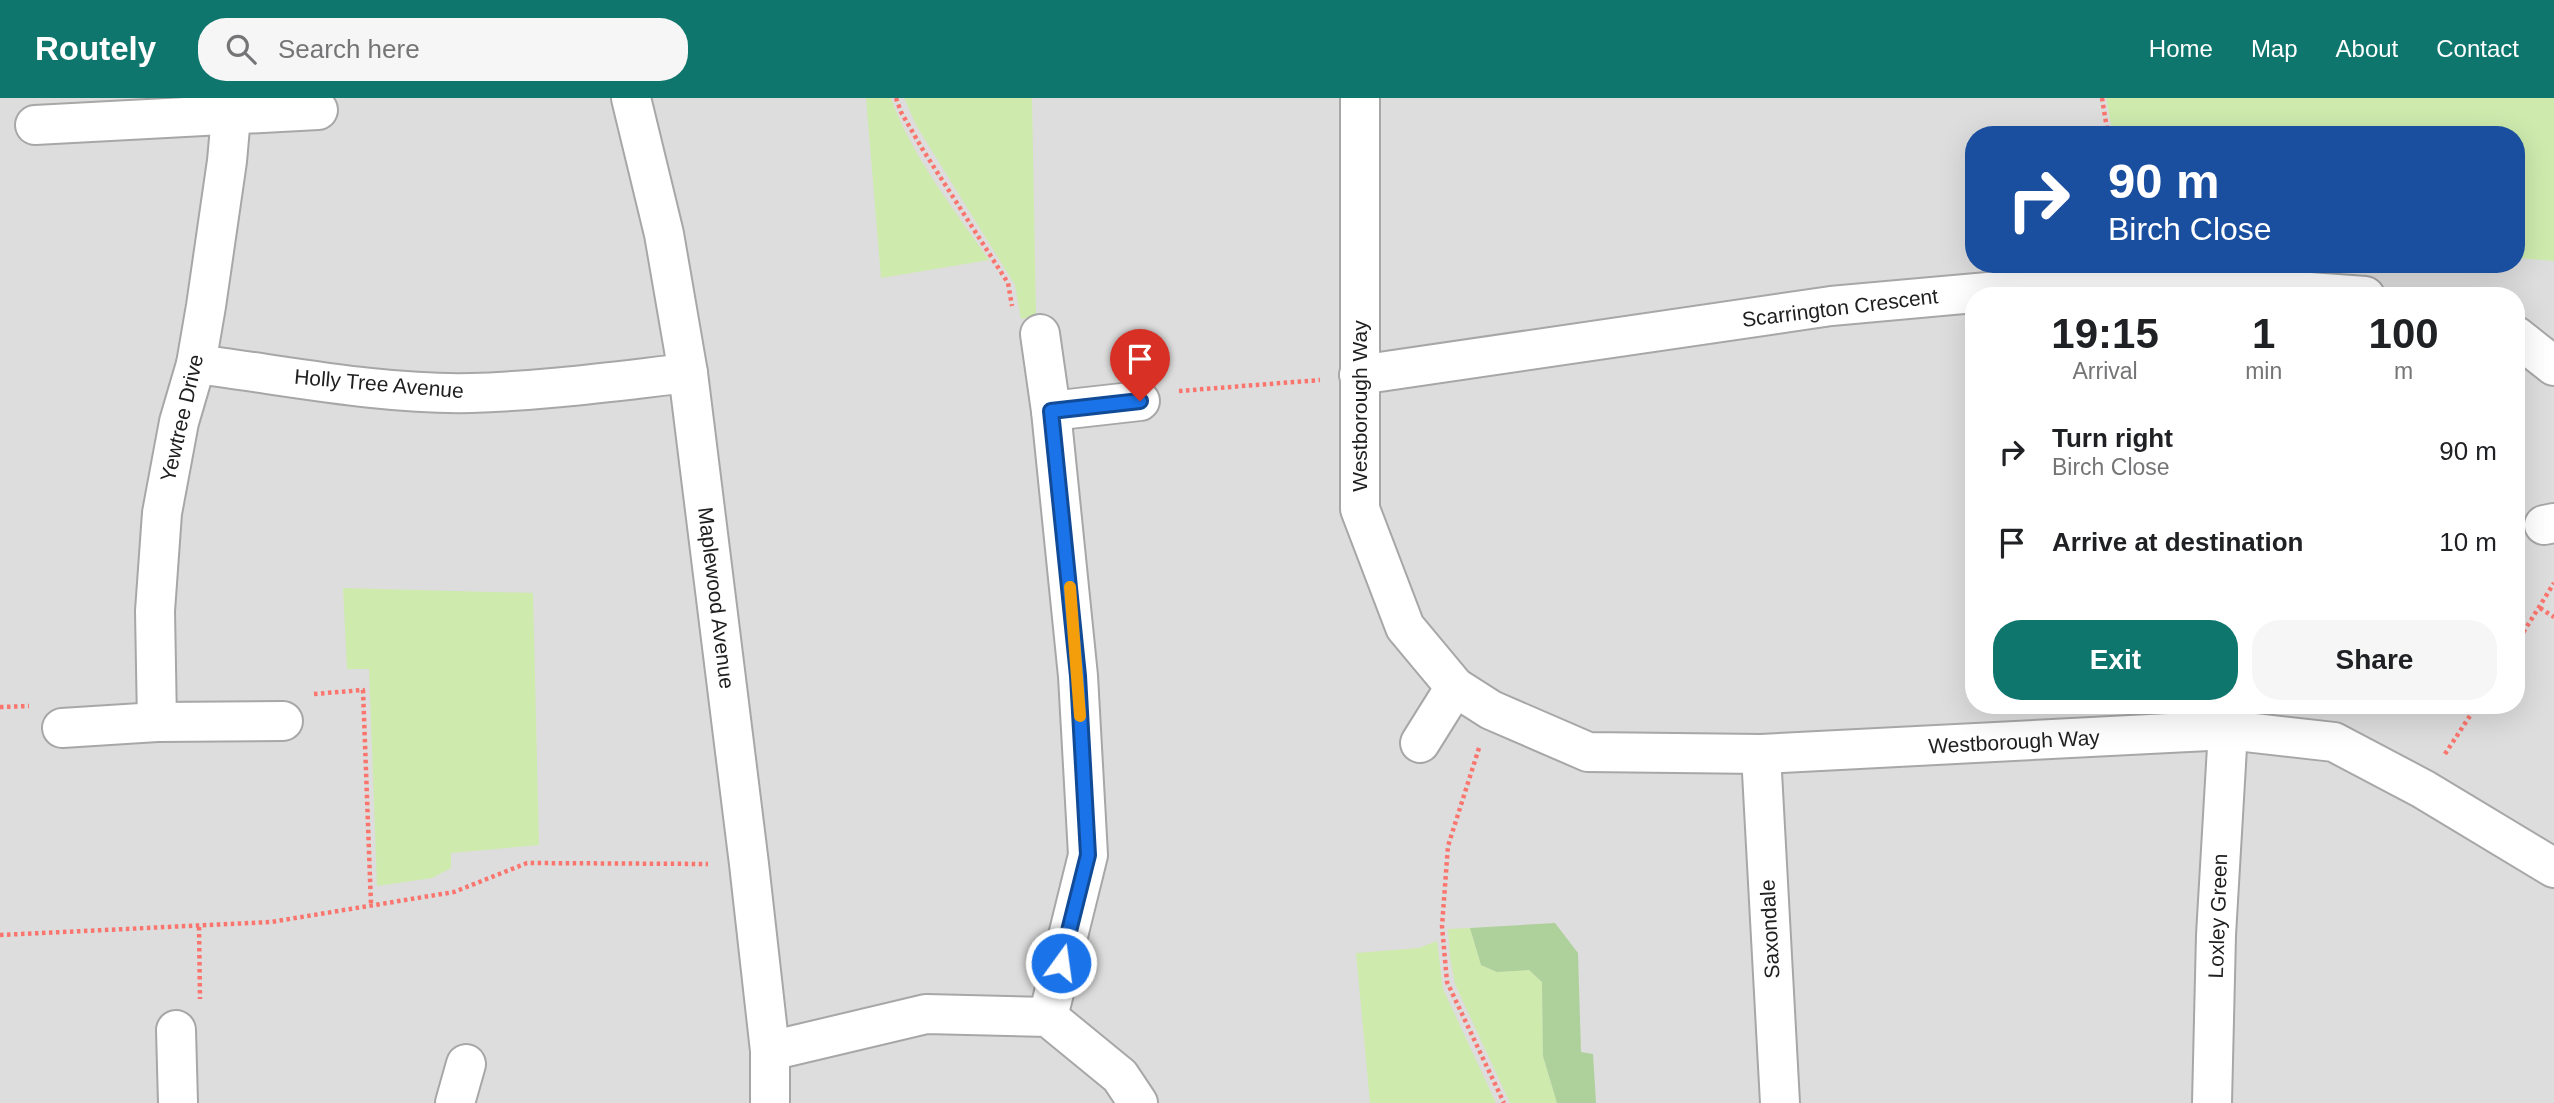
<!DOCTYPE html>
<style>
body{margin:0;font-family:Helvetica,sans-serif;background:#f6f6f6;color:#202124;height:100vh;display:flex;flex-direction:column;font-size:26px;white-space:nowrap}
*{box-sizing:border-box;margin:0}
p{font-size:23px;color:#757577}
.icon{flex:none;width:38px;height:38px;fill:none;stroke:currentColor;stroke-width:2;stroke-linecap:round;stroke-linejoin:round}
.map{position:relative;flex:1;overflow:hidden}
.drawer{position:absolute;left:1965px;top:189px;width:560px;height:427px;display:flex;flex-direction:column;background:#fff;border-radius:28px;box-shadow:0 7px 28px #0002}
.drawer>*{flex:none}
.banner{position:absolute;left:1965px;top:28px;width:560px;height:147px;border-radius:28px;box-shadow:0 7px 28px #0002;background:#1a4fa0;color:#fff;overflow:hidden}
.pin{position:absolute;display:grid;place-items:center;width:60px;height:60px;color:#fff;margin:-72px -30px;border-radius:50% 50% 50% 0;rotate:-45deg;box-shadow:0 0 7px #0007}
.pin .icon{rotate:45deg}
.me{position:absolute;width:77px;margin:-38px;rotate:14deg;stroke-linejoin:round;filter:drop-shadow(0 0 5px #0008)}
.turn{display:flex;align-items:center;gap:24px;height:147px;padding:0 28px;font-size:32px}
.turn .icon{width:91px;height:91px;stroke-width:2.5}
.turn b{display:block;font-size:49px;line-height:60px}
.eta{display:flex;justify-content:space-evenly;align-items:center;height:119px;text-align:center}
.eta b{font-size:42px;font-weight:800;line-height:49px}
.action{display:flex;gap:14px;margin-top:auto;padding:14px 28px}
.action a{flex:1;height:80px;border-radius:28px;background:#0f766e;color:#fff;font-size:28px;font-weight:800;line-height:80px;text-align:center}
.action a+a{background:#f6f6f6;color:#202124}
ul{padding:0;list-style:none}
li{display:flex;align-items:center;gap:21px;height:91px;padding:0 28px}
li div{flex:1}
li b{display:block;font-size:26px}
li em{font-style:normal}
header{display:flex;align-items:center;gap:42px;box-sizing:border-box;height:98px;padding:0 35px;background:#0f766e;color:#fff}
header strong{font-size:33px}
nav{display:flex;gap:38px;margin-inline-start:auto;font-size:24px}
.search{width:490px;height:63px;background:#f6f6f6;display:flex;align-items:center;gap:18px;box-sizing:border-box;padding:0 24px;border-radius:28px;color:#757577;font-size:26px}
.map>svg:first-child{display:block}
.residential{fill:#dedddd;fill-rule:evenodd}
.grass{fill:#ceeaad}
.forest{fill:#aed09b}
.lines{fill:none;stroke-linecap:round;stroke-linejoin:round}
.minor-casing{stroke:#a7a7a7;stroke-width:42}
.path{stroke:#fa756e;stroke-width:4.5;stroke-dasharray:3.5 3.5;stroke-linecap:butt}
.minor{stroke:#fff;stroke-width:38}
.route-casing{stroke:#114b97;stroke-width:18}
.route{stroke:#1a73e8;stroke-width:12}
.slow{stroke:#f59e0b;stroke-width:12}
.labels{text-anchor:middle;stroke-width:5;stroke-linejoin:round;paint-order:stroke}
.street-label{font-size:21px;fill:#202020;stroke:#fff}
</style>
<header>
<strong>Routely</strong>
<div class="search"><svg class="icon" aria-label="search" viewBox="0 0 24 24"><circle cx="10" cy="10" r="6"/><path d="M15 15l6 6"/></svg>Search here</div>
<nav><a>Home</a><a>Map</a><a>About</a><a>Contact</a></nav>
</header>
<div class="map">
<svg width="2554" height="1005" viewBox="0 0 2554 1005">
<rect width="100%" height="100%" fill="#f1ede6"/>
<!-- residential -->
<path class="residential" d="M 0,0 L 2554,0 L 2554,1005 L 0,1005 ZM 1974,37 L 2516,37 L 2516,166 L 1974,166 ZM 1974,198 L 2516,198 L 2516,607 L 1974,607 Z"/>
<!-- grass -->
<g class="grass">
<path d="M 866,0 L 891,0 C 912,59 954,111 989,162 L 881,180 Z"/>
<polygon points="904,0 1032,0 1036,218 1021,221 1015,187 916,27"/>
<polygon points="2106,0 2554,0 2554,163 2517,160 2516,37 2113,37"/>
<polygon points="343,490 533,495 539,747 451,755 451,770 432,780 377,788 369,571 347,571"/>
<polygon points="1470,830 1481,867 1497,874 1529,872 1542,884 1543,958 1557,1005 1510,1005 1455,886 1450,859 1448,831"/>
<polygon points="1437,843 1443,891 1496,1005 1370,1005 1356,855 1419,850"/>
</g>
<!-- forest -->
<polygon class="forest" points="1555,825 1578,855 1581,954 1593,956 1596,1005 1557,1005 1543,958 1542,884 1529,872 1497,874 1481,867 1470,830"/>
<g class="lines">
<defs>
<g id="minor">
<polyline points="631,0 664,136 688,275 749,766 770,953 770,1005"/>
<polyline points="1360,0 1360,411 1405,529 1455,589 1491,612 1588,654 1761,656 2228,632 2334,644 2423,691 2554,770"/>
<polyline points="35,27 318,12"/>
<polyline points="1040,236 1051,313 1078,578 1088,757 1048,919"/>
<polyline points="2516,238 2554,268"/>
<path d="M 196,266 C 284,277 381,297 471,295 C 543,293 616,283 688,275"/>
<polyline points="1359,277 1831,208 2131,181 2365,198"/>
<polyline points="1051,313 1140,303"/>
<polyline points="2544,427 2554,425"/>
<polyline points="157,624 155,513 162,415 179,324 196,266 206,208 227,63 231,18"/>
<polyline points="62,630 157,624 283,623"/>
<polyline points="1420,645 1455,589"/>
<polyline points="1761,656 1780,1005"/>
<polyline points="176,932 178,1005"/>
<polyline points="770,953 926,916 1048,919 1120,978 1138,1005"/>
<polyline points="455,1005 466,966"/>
<polyline points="2212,1005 2216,837 2228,632"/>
</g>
</defs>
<!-- minor casing -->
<use href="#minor" class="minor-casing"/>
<!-- path -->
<g class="path">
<polyline points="896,0 901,14 923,52 1008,185 1012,208"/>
<polyline points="2102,0 2108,37"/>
<polyline points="1179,293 1320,282"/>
<polyline points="2540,510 2554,519"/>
<polyline points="2516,546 2554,485"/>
<polyline points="314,596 363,592 371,807"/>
<polyline points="0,609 29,608"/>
<polyline points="1479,650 1448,748 1442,828 1447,884 1504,1005"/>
<polyline points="2445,656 2477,607"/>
<polyline points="199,829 200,901"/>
<polyline points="0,837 271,824 454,794 527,765 708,766"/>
</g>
<!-- minor -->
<use href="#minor" class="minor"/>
</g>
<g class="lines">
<defs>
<polyline id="route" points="1061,865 1088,757 1078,578 1051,313 1140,303"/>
</defs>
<!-- route casing -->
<use href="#route" class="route-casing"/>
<!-- route -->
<use href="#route" class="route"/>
<!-- slow -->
<polyline class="slow" points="1070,489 1080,618"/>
</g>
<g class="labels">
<!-- street labels -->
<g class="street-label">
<text transform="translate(1840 210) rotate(-7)" y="7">Scarrington Crescent</text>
<text transform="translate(379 286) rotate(5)" y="7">Holly Tree Avenue</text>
<text transform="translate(1360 308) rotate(-90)" y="7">Westborough Way</text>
<text transform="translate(182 320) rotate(-77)" y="7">Yewtree Drive</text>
<text transform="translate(716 500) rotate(83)" y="7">Maplewood Avenue</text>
<text transform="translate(2014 644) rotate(-3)" y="7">Westborough Way</text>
<text transform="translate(2218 818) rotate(-88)" y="7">Loxley Green</text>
<text transform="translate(1770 831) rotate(-93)" y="7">Saxondale</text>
</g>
</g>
</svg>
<div class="pin" style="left:1140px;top:303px;background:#d93025"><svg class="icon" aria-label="arrive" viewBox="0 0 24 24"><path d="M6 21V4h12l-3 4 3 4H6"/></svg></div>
<svg class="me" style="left:1061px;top:865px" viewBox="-20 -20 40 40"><circle r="17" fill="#1a73e8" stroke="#fff" stroke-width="3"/><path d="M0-11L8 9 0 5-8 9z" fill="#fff"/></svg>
<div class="banner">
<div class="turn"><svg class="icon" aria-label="right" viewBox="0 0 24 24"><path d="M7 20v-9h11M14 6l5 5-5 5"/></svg><div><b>90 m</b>Birch Close</div></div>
</div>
<section class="drawer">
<div class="eta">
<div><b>19:15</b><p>Arrival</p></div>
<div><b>1</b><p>min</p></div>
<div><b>100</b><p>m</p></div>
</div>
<ul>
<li><svg class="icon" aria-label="right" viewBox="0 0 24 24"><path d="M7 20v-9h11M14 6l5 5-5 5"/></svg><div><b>Turn right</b><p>Birch Close</p></div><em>90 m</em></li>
<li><svg class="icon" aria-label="arrive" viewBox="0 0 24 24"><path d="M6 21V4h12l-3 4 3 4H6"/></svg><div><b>Arrive at destination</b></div><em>10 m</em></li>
</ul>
<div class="action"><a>Exit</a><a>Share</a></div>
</section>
</div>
